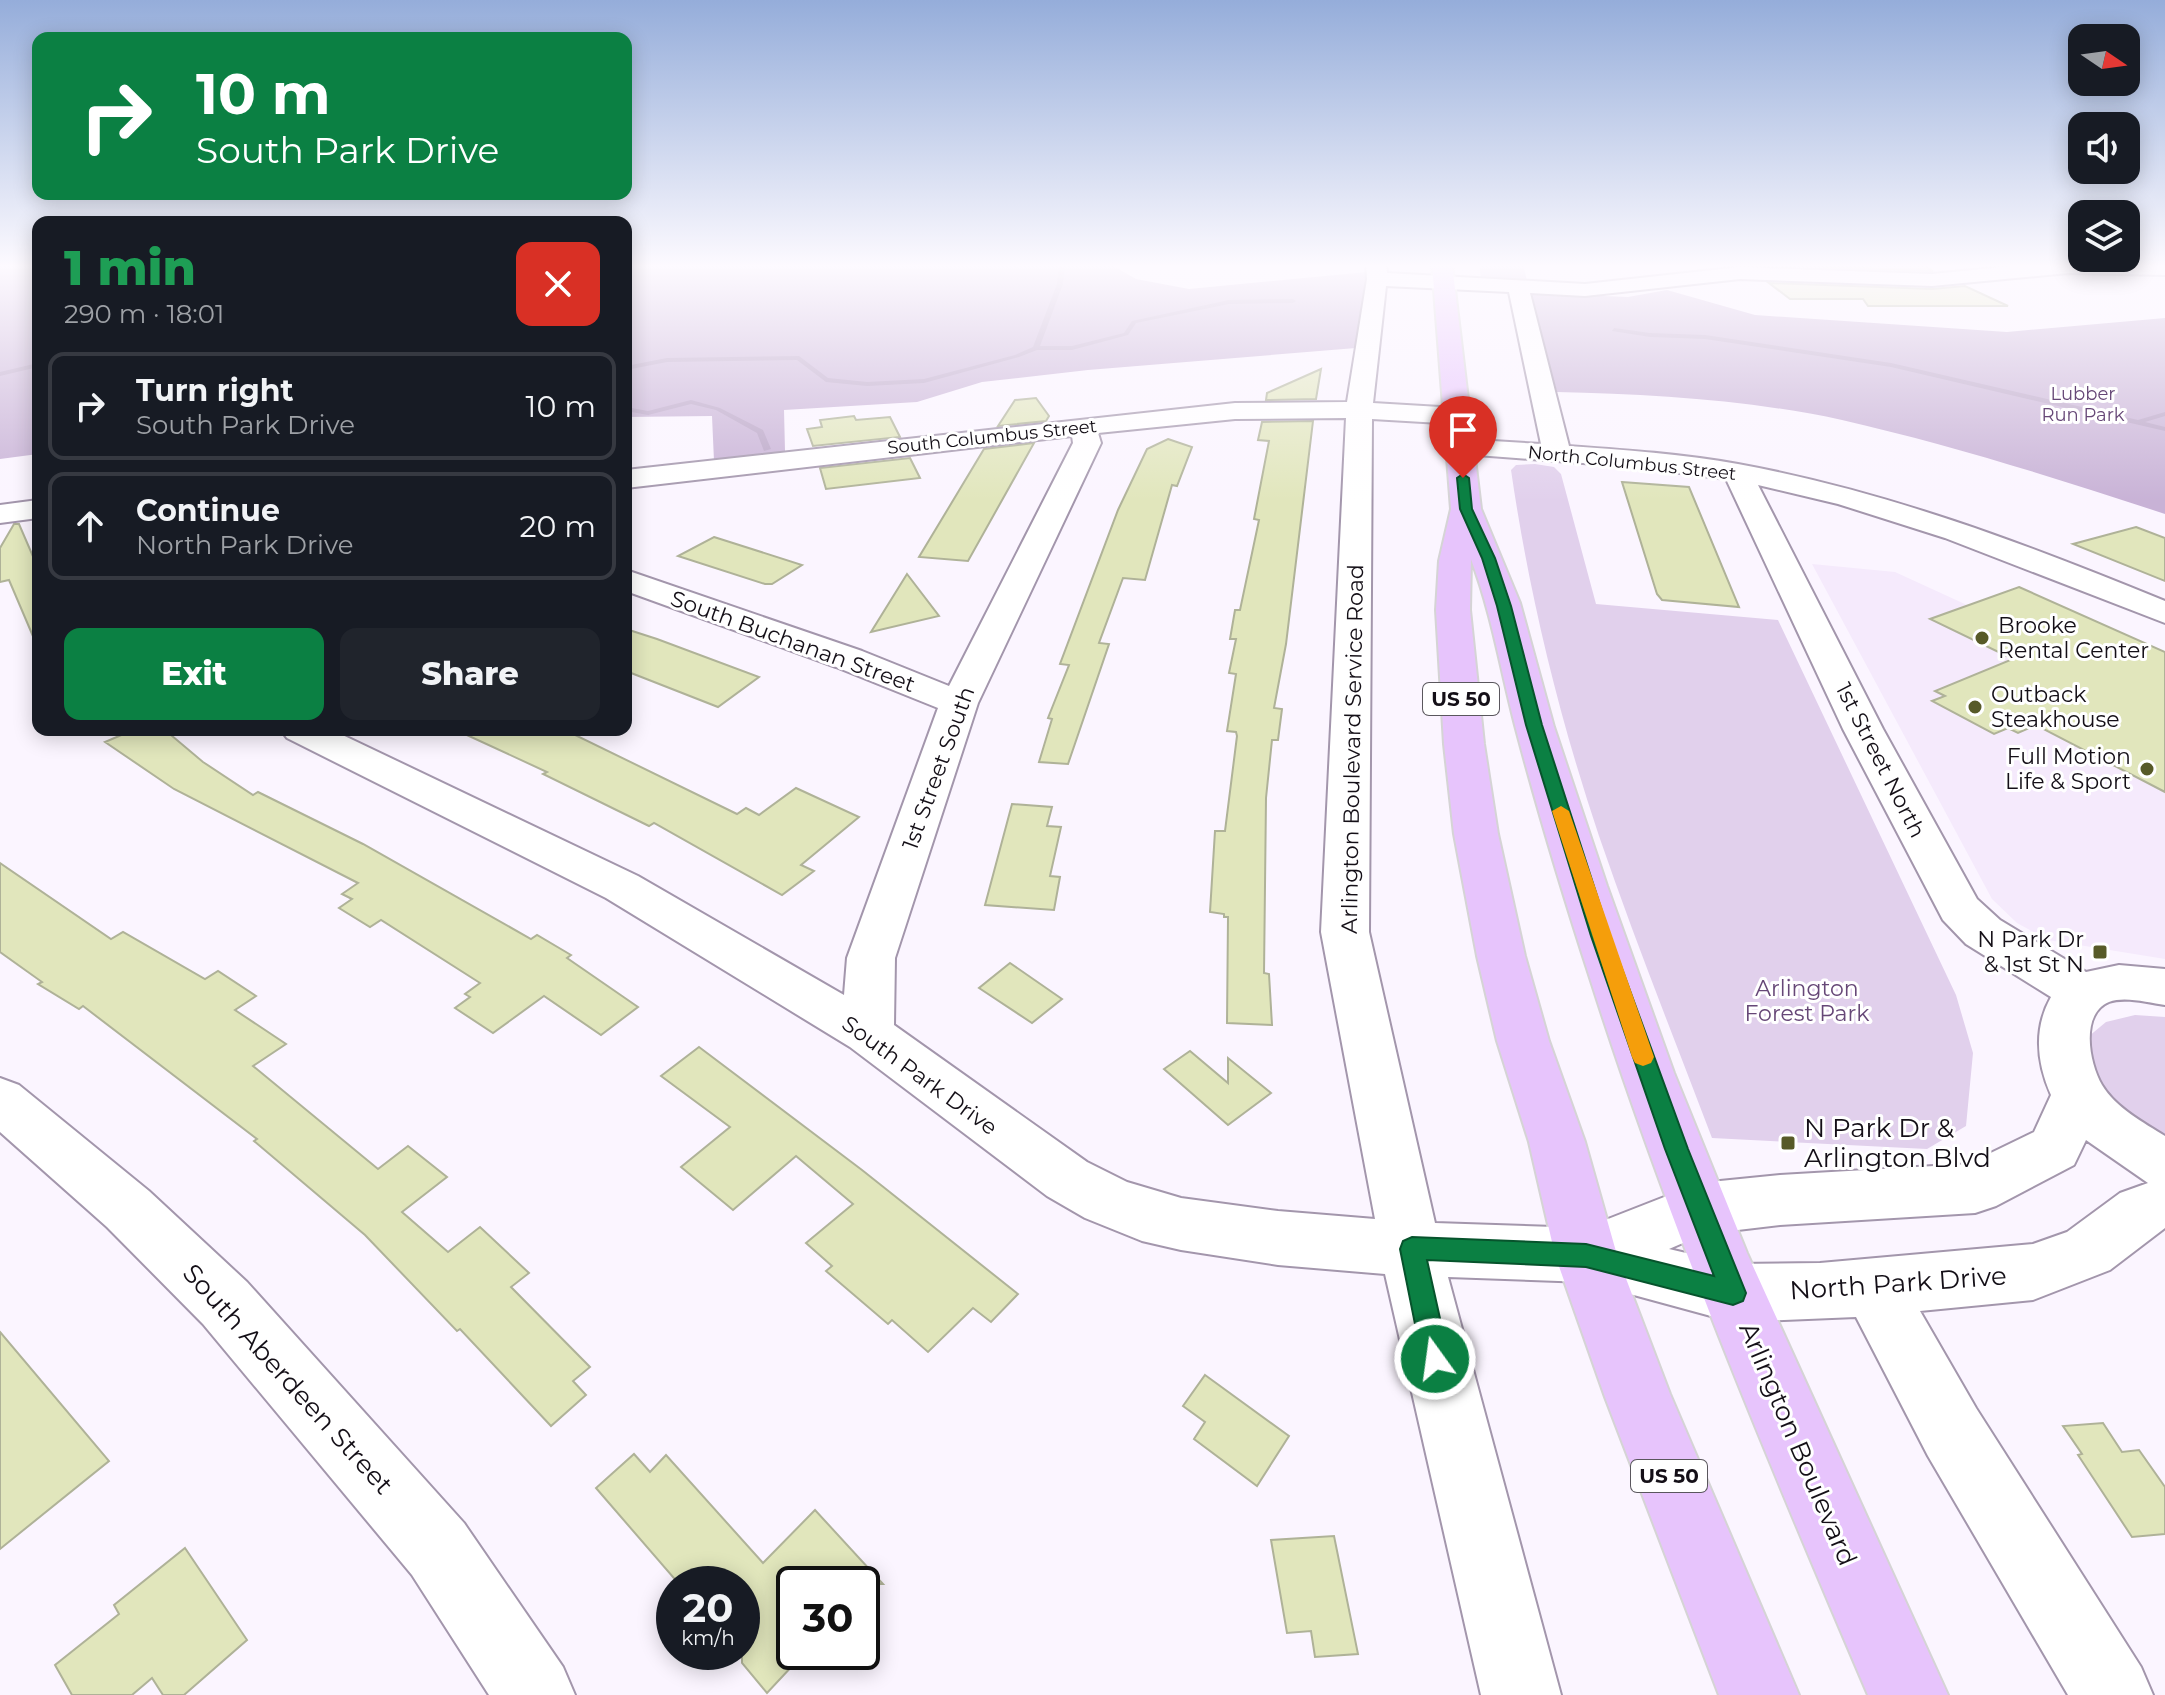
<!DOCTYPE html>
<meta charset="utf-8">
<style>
body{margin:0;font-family:Montserrat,sans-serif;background:#20242c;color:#f1f3f6;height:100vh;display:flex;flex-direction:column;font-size:30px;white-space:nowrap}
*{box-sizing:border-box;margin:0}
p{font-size:26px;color:#9ea1a6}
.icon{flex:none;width:44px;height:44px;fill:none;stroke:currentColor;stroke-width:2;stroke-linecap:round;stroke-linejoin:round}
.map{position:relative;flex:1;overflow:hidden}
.drawer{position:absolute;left:32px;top:216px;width:600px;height:520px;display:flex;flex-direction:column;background:#171b24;border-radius:16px;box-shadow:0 4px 20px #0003}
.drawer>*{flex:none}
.banner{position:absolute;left:32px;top:32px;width:600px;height:168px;border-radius:16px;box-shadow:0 4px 20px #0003;background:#0b8043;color:#fff;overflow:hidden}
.needle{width:52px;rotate:103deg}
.controls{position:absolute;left:2068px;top:24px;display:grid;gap:16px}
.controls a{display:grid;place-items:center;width:72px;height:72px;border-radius:16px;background:#171b24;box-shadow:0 4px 20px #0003;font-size:40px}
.speed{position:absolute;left:656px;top:1566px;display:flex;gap:16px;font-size:40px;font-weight:700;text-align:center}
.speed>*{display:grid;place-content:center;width:104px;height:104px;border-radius:50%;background:#171b24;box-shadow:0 4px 20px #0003;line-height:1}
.speed small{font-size:20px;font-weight:400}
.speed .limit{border:4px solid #111;border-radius:12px;background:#fff;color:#111}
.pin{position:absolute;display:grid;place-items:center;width:68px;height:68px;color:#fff;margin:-82px -34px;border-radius:50% 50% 50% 0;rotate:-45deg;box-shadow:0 0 8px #0007}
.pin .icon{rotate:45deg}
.me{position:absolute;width:88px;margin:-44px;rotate:346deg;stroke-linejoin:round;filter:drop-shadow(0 0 6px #0008)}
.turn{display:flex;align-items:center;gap:28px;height:168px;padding:0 32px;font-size:36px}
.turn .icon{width:104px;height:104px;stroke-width:2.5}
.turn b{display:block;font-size:56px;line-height:68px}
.round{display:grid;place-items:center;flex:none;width:84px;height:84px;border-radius:16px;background:#20242c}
.summary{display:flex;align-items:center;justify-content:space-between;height:136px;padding:0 32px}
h1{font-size:48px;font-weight:800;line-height:60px;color:#1e9e55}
.primary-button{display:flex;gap:16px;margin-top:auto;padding:16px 32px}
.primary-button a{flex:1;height:92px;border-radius:16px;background:#0b8043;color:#fff;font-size:32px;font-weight:800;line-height:92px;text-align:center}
.primary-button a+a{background:#20242c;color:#f1f3f6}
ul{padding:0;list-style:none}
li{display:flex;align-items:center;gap:24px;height:108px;margin:0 16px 12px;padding:0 16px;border:4px solid #363941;border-radius:16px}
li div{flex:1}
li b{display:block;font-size:30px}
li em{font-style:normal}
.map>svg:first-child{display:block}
.built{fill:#f5eafc}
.green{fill:#e1d0ec}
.forest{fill:#c8b2d6}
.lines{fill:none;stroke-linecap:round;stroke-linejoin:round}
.stream{fill:#b8a3c5;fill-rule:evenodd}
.building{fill:#e1e6bc;stroke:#afb298;stroke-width:2}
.minor-casing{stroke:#a396ac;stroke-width:4}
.highway-casing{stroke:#d5d4d5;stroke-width:4}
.minor{fill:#fff;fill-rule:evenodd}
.highway{fill:#e7c4fc;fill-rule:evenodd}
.route{fill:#0b8043;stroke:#07532c;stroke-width:2}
.slow{fill:#f59e0b}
.poi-dot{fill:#575a28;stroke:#fff;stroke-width:3}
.labels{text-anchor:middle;stroke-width:6;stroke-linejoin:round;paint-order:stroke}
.far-park-label{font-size:18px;fill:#664777;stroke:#fff}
.far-street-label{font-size:18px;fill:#140f17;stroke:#fff}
.shield{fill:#fff;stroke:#5a575d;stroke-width:2}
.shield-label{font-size:20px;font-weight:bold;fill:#140f17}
.poi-label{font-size:22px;fill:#140f17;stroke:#fff;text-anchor:start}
.street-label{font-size:22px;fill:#140f17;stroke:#fff}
.park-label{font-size:22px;fill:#664777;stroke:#fff}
.near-poi-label{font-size:26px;fill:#140f17;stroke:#fff;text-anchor:start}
.near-street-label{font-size:26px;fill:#140f17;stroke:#fff}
</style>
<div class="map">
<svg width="2165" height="1695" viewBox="0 0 2165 1695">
<rect width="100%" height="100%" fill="#fbf5ff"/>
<!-- built -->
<polygon class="built" points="1812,564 1895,572 2165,696 2165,959 2048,940 2017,923 1992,899"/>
<!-- green -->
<g class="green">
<path d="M 1535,464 L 1554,467 L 1561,474 L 1596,604 L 1778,620 L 1956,995 L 1973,1053 L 1966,1126 L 1927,1149 L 1712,1138 C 1674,1038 1634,938 1599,836 C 1559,717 1529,594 1511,470 L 1516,465 Z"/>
<polygon points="2135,1015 2165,1017 2165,1150 2097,1088 2088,1037 2106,1022"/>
</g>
<!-- forest -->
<g class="forest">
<polygon points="0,264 38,264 38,454 0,459"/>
<polygon points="626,264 1110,264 1136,279 1189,289 1367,272 1356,348 1088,370 982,382 917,402 784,410 785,451 714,461 712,416 626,417"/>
<polygon points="1479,264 1523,264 1527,281 1481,278"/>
<path d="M 1667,290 L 1755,315 L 2007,332 L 2165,318 L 2165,514 C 2059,479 1951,445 1842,420 C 1750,400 1651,394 1557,392 L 1529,293 L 1628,297 Z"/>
</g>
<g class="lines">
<!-- stream -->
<g class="stream">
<polygon points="1059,264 1065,264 1063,284 1040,346 1072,346 1124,333 1132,321 1229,300 1293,299 1296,301 1293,303 1229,304 1136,323 1128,335 1072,350 1037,350 1019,357 924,383 867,386 826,382 797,360 667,362 626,370 626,366 667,358 799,356 828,378 867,382 924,379 1015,355 1033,347 1057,284"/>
<polygon points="1614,328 1650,333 1705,335 1891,363 2138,420 2165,412 2165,416 2145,422 2165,427 2165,431 1891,367 1705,339 1650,337 1612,331"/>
<polygon points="38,363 38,367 0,376 0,372"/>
<polygon points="691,400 720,408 763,430 771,449 764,451 757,433 716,410 691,404 648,415 626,411 626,407 648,411"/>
</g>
</g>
<!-- building -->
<g class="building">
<polygon points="1752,264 1920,264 1933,271 1932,271"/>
<polygon points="1769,283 1932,289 1965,286 2008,306 1868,306 1863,299 1790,299"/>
<polygon points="1321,369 1316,399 1266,400 1267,393"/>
<polygon points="1036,398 1049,416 1046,421 998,426 1015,400"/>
<polygon points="854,416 856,420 890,417 900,437 813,446 807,429 822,427 820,420"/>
<polygon points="1313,421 1286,644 1274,708 1282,709 1278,740 1272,740 1266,798 1264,973 1269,974 1272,1025 1227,1023 1228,917 1224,917 1224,914 1210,912 1215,831 1225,831 1237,736 1236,732 1227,731 1236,674 1229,673 1236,639 1230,639 1235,610 1240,610 1259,520 1254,519 1269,441 1258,440 1262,422"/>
<polygon points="1168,439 1192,447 1177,486 1172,485 1145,580 1123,578 1099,643 1109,644 1068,764 1039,762 1052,719 1048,718 1069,665 1060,664 1118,510 1147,449"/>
<polygon points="1034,443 968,561 919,557 984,449"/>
<polygon points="910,458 920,478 826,489 820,468"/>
<polygon points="1622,482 1689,487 1739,607 1662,600 1657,594"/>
<polygon points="14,524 19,524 38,568 38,648 9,580 0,582 0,548"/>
<polygon points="2136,527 2165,538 2165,581 2073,544"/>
<polygon points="714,537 802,565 772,584 765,584 678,556"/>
<polygon points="907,574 939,616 871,632"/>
<polygon points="2019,587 2165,652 2165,792 2036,725 2018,733 2008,728 1994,734 1932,701 1945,696 1935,691 2013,659 1930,619"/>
<polygon points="626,629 657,639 759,677 718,707 626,671"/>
<polygon points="133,730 165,730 203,762 253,795 258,792 363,844 531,939 537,935 571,955 567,958 638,1007 601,1035 544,996 493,1033 455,1008 470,997 465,994 480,983 381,920 370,927 339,908 352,899 342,894 358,883 174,789 105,742"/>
<polygon points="456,730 565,730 737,814 746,808 759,815 796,788 859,817 801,865 814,871 782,895 654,823 649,826 543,774 547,772"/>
<polygon points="1012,804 1052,807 1047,826 1061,827 1050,876 1060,877 1054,910 985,905"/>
<polygon points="0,863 111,939 123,932 205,979 218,971 256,996 235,1010 286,1044 253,1066 378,1169 408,1146 447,1177 402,1212 448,1252 480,1227 529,1273 511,1287 590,1367 573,1381 586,1395 551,1426 460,1329 457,1331 365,1235 254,1141 257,1139 83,1006 79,1009 38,984 42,982 0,952"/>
<polygon points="1010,963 1062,999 1032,1023 979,988"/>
<polygon points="699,1047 862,1170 1018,1294 991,1322 973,1308 928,1352 892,1320 888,1324 826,1271 832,1266 806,1243 853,1204 796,1156 733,1210 681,1167 730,1127 661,1076"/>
<polygon points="1190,1051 1228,1083 1228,1058 1271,1093 1228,1125 1164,1069"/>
<polygon points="0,1332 109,1461 0,1549"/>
<polygon points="1205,1375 1289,1436 1257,1486 1194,1439 1205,1422 1183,1406"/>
<polygon points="2103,1423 2122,1452 2139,1450 2165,1487 2165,1534 2132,1537 2078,1455 2082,1454 2063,1426"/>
<polygon points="634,1454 650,1472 666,1455 763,1563 815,1510 883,1584 794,1584 794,1664 767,1693 742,1663 742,1584 679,1584 596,1488"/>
<polygon points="1334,1536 1358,1654 1315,1657 1311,1631 1287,1633 1271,1540"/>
<polygon points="185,1548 247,1640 184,1695 163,1695 152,1678 132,1695 72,1695 55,1665 119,1614 114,1605"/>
</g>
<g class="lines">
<defs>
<g id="minor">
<path d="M 1366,264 L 1386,264 L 1387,273 L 1585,284 L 1740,267 L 1932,274 L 2033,264 L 2165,264 L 2165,275 L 2068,273 L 1932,286 L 1740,279 L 1585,296 L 1530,293 L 1569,446 C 1625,450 1682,454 1738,464 C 1886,491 2026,544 2165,601 L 2165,623 L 1945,538 L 1838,504 L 1758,485 L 1883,729 L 1977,899 L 2000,920 L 2086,972 L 2119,965 L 2165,969 L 2165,1005 C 2149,1003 2125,996 2109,1002 C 2080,1014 2089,1063 2102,1085 C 2115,1107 2144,1123 2165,1136 L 2165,1228 L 2110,1270 L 2033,1300 L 1920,1311 L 1976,1408 L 2141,1667 L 2153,1695 L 2068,1695 L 1928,1456 L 1856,1317 L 1733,1322 L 1586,1282 L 1448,1277 L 1561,1695 L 1481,1695 L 1385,1274 L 1278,1265 L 1181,1250 L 1142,1241 L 1085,1218 L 1047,1196 L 850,1047 L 606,898 L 287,738 L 281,730 L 332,730 L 638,876 L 844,995 L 847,958 L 938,708 L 836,667 L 626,591 L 626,570 L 862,651 L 949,686 L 1073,443 L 1072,436 L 626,488 L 626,470 L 1235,403 L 1347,402 L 1367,279 ZM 1386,286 L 1509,292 L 1541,444 L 1460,439 L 1450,441 L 1446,447 L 1450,453 L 1635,467 L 1726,479 L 1843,729 L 1943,920 L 1966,944 L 2051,997 C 2033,1029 2037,1063 2051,1095 L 2034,1132 L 1968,1164 L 1780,1175 L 1700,1183 L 1585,1228 L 1435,1223 L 1369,932 L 1372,419 L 1457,424 L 1466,422 L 1470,416 L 1466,410 L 1457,408 L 1373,403 ZM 1346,418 L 1321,932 L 1375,1219 L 1278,1211 L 1181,1198 L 1127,1182 L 1087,1162 L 894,1025 L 895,958 L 978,703 L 1101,443 L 1098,433 L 1235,419 ZM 2086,1140 L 2148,1183 L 2120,1193 L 2067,1232 L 2033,1244 L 1820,1263 L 1733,1264 L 1669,1249 L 1704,1234 L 1780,1225 L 1975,1213 L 1996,1206 L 2074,1165 Z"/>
<polygon points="38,500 38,518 0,523 0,505"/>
<polygon points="0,1078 19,1085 149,1191 247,1282 464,1523 563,1667 575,1695 489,1695 412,1575 203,1324 107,1227 0,1132"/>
</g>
<path id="highway" d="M 1432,264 L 1452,264 L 1481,509 L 1520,603 L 1554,727 L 1607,886 L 1674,1073 L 1747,1253 L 1948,1695 L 1868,1695 C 1767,1459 1668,1223 1590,978 C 1563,895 1538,812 1516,729 C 1501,672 1492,614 1471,559 L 1470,610 L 1484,744 L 1498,834 L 1525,956 L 1549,1041 L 1585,1142 L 1617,1255 L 1670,1394 L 1799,1695 L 1719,1695 L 1605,1397 L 1555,1255 L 1529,1142 L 1497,1041 L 1477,956 L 1454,834 L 1444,744 L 1436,610 L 1439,561 L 1451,509 Z"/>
</defs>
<!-- minor casing -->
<use href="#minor" class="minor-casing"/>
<!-- highway casing -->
<use href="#highway" class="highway-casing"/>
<!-- minor -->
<use href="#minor" class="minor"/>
<!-- highway -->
<use href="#highway" class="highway"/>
</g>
<!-- sky -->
<linearGradient id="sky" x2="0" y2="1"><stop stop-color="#95adda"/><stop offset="0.53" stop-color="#fdfaff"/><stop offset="1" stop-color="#fdfaff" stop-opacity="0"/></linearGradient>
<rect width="2165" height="502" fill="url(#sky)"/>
<!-- route -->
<polygon class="route" points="1463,474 1469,478 1472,509 1495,558 1511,606 1542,725 1610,936 1688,1149 1746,1293 1743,1301 1733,1305 1586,1267 1427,1260 1449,1359 1445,1368 1435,1372 1426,1368 1422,1359 1400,1249 1403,1241 1412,1237 1586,1244 1714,1276 1665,1149 1591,936 1526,725 1497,606 1482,558 1460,509 1457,478"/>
<!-- slow -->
<polygon class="slow" points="1561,806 1569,811 1654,1057 1651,1063 1643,1066 1635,1063 1632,1057 1552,811"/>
<!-- markers -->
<g class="poi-dot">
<circle cx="1982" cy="638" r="8"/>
<circle cx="1975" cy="707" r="8"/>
<circle cx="2147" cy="769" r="8"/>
<rect x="2092" y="944" width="16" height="16" rx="4"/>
<rect x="1780" y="1135" width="16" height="16" rx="4"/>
</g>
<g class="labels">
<!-- far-park labels -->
<g class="far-park-label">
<text x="2083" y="400">Lubber<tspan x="2083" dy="21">Run Park</tspan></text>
</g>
<!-- far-street labels -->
<g class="far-street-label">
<text transform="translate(992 437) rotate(-6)" y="6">South Columbus Street</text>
<text transform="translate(1632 463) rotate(6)" y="6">North Columbus Street</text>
</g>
<!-- shield labels -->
<g class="shield">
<rect x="1423" y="683" width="76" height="32" rx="6"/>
<rect x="1631" y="1460" width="76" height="32" rx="6"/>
</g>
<g class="shield-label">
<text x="1461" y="706">US 50</text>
<text x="1669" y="1483">US 50</text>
</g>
<!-- poi labels -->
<g class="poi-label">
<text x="1998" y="633">Brooke<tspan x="1998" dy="25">Rental Center</tspan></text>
<text x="1991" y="702">Outback<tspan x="1991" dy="25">Steakhouse</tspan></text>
<text x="2131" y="764" text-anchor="end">Full Motion<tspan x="2131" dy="25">Life &amp; Sport</tspan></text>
<text x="2084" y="947" text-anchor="end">N Park Dr<tspan x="2084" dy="25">&amp; 1st St N</tspan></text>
</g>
<!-- street labels -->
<g class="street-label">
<text transform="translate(793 641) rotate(20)" y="8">South Buchanan Street</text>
<text transform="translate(1352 749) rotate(-89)" y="8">Arlington Boulevard Service Road</text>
<text transform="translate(1881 760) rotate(63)" y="8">1st Street North</text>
<text transform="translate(938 768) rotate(-70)" y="8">1st Street South</text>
<text transform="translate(920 1075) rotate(36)" y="8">South Park Drive</text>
</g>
<!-- park labels -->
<g class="park-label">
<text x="1807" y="996">Arlington<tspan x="1807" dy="25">Forest Park</tspan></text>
</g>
<!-- near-poi labels -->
<g class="near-poi-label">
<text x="1804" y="1137">N Park Dr &amp;<tspan x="1804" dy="30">Arlington Blvd</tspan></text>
</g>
<!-- near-street labels -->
<g class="near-street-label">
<text transform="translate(1898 1283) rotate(-4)" y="9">North Park Drive</text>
<text transform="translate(288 1379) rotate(48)" y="9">South Aberdeen Street</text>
<text transform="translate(1798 1444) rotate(67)" y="9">Arlington Boulevard</text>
</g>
</g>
</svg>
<div class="controls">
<a><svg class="needle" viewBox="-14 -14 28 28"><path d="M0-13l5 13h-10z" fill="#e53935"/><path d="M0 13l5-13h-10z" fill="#9ea1a6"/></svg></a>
<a><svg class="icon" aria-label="sound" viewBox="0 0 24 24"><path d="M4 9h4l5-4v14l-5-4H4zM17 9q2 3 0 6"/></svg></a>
<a><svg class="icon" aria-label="layers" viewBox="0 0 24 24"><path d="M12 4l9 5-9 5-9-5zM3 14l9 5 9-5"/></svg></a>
</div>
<div class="speed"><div>20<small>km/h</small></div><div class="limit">30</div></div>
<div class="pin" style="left:1463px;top:478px;background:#d93025"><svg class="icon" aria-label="arrive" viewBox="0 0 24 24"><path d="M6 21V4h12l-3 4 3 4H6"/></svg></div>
<svg class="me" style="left:1435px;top:1359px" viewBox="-20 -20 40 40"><circle r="17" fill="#0b8043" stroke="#fff" stroke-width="3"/><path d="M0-11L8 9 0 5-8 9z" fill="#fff"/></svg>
<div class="banner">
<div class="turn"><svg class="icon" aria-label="right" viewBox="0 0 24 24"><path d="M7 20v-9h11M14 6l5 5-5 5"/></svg><div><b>10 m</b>South Park Drive</div></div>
</div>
<section class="drawer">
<div class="summary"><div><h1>1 min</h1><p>290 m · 18:01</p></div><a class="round" style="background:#d93025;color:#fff"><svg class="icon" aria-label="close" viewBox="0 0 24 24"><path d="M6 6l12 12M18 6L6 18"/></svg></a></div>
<ul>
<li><svg class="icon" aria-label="right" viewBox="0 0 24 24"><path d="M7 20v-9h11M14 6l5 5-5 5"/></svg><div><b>Turn right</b><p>South Park Drive</p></div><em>10 m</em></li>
<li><svg class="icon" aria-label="ahead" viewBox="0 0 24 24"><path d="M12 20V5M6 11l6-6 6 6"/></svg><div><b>Continue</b><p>North Park Drive</p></div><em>20 m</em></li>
</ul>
<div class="primary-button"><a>Exit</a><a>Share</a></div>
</section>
</div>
